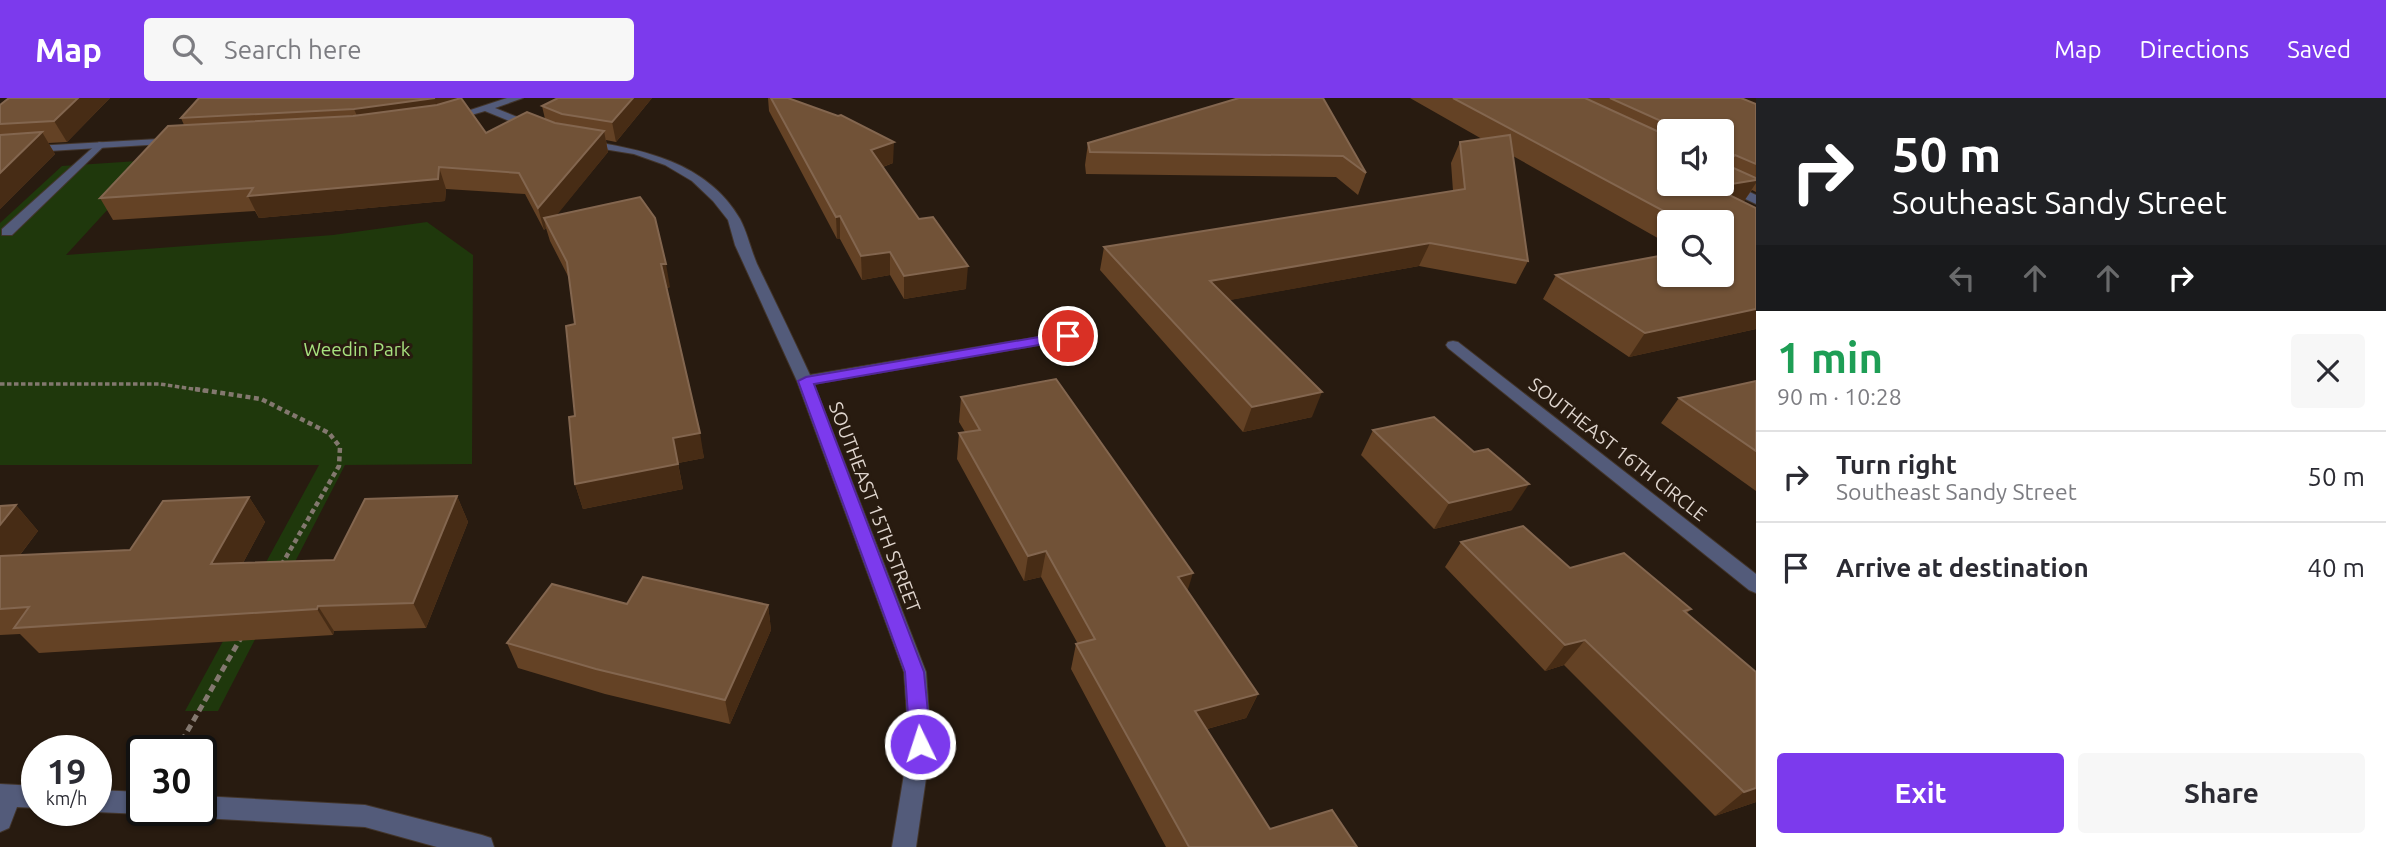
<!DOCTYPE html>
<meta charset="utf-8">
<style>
body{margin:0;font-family:Ubuntu,sans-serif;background:#f7f7f7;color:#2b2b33;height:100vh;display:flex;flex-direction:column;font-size:26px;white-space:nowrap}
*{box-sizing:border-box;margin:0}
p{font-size:23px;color:#7c7c81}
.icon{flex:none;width:38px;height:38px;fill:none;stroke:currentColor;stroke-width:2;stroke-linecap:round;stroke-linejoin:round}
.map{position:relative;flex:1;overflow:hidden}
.side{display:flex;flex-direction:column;background:#fff;width:630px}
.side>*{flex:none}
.banner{background:#202124;color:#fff;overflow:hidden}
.buttons{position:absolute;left:1657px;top:21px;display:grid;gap:14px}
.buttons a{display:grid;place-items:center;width:77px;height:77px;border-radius:7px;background:#fff;box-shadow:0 2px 5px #0004;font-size:35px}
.speed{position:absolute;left:21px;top:637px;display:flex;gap:14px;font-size:35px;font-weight:700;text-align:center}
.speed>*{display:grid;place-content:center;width:91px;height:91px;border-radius:50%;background:#fff;box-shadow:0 2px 5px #0004;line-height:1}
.speed small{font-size:18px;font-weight:400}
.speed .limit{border:4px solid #111;border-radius:10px;background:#fff;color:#111}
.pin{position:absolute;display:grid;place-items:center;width:60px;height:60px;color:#fff;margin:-30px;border:4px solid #fff;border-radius:50%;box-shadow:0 2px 7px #0007}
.me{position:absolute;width:77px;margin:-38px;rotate:356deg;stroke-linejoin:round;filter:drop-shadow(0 0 5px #0008)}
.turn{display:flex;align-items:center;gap:24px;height:147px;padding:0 21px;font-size:32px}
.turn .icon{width:91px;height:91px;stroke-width:2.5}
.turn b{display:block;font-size:49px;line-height:60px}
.lanes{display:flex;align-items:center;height:66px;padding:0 21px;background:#0003;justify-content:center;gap:35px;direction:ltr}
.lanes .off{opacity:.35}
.round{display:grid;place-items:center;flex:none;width:74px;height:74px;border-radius:7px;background:#f7f7f7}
.head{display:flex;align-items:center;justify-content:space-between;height:119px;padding:0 21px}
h1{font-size:42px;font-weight:600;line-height:52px;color:#1e9e55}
.primary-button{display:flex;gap:14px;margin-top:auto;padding:14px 21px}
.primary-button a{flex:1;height:80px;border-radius:7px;background:#7c3aed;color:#fff;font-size:28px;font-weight:600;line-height:80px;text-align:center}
.primary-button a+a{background:#f7f7f7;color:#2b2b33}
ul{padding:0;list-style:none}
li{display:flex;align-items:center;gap:21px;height:91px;padding:0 21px;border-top:2px solid #e1e1e2}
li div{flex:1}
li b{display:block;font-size:26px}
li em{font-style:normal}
header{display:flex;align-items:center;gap:42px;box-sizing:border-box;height:98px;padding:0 35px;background:#7c3aed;color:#fff}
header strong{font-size:33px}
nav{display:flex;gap:38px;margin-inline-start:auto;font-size:24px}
.search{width:490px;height:63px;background:#f7f7f7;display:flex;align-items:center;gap:18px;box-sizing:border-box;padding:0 24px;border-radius:7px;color:#7c7c81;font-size:26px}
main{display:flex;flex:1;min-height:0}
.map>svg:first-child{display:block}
.green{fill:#1f380c}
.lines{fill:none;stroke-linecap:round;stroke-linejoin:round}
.service-casing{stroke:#42352b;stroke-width:2}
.minor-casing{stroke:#42352b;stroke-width:2}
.path-far2{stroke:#83786f;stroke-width:3.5;stroke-dasharray:4.5 2.5;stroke-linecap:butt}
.path-far1{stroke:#83786f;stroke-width:4.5;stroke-dasharray:5 3.5;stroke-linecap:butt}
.path{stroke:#83786f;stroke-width:5;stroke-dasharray:7 4.5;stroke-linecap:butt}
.service{fill:#535b7a;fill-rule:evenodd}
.minor{fill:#535b7a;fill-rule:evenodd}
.wall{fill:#644225;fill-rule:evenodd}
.shaded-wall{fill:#472c15}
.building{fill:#715237;stroke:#83664f;stroke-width:2}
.route{fill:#7c3aed;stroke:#51269a;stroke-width:2}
.labels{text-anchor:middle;stroke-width:6;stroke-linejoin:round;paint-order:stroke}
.park-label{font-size:19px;fill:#a7e27f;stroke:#281b10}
.street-label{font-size:19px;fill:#dfd5ce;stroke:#281b10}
</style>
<header>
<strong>Map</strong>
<div class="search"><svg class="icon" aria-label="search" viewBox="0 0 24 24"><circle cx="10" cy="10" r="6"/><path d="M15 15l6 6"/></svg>Search here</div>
<nav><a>Map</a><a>Directions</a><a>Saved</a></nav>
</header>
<main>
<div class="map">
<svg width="1756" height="749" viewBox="0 0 1756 749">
<rect width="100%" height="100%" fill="#281b10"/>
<!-- green -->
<polygon class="green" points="153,62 66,157 333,137 427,124 473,157 472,366 345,367 218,613 185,613 319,367 0,367 0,125 62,68"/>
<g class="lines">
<defs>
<polygon id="service" points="99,44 103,45 103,49 12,137 2,137 2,131"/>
<g id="minor">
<polygon points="507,0 523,0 495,10 537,27 537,31 529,31 485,13 451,23 446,20"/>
<polygon points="176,40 181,43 180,45 0,56 0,50"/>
<path d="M 583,42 C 642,51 707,64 740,121 C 747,134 751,152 757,166 C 775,203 793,240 810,277 L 1068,234 L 1075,238 L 1068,242 L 814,286 L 926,574 L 931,646 L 916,749 L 892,749 L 909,646 L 904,574 L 797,283 L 735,147 L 728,122 L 713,103 L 692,83 L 665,67 L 634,56 L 579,47 L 577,45 Z"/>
<polygon points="1722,81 1756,97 1756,106 1718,88 1717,86 1722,86"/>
<polygon points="1453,243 1458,244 1756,476 1756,495 1749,492 1448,250 1446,247 1448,244"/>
<polygon points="0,686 37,688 37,710 17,709 9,730 0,734"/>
<polygon points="96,692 142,694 142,712 151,712 142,716 96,714 91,712 96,712"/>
<polygon points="201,698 365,707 482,737 491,740 494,749 437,749 365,729 201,720 192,717 190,712 201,712"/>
</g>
</defs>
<!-- service casing -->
<use href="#service" class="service-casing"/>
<!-- minor casing -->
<use href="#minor" class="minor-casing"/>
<!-- path-far2 -->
<polyline class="path-far2" points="0,286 160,286 206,293"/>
<!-- path-far1 -->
<polyline class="path-far1" points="195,291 261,301 329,335 340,349 339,368 282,466"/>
<!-- path -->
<polyline class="path" points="176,653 242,538"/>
<!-- service -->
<use href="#service" class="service"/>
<!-- minor -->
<use href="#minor" class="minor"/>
</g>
<!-- wall -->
<g class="wall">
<polygon points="110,0 67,44 48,45 55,56 0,111 0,7"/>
<polygon points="456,0 486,35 545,21 542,8 558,0 652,0 616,44 606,42 608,54 556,117 670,189 667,190 704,360 678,365 683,391 583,411 575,386 575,226 569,180 550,143 546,130 544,132 525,96 446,91 445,103 259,120 255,113 113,122 100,100 184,27 181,20"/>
<polygon points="768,0 788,0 893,65 883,69 966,191 904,201 890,177 862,182 840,141 837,141 769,13"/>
<polygon points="1235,0 1323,0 1366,75 1358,97 1336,79 1086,76 1085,67 1088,45 1236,1"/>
<path d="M 1410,0 L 1741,0 L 1756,6 L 1756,94 L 1752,92 L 1744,103 L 1742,104 L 1756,110 L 1756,231 L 1629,259 L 1543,201 L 1556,177 L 1722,177 L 1722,124 L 1670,124 L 1670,147 L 1513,58 L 1528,163 L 1516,186 L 1419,168 L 1229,202 L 1312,319 L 1243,334 L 1100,172 L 1104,149 L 1453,93 L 1451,65 L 1460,44 L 1482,41 ZM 1670,33 L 1722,33 L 1670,86 Z"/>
<polygon points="1756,283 1756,393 1661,325 1679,300"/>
<polygon points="961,299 1187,493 1258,596 1246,620 1207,631 1270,731 1357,749 1166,749 1071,571 1076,546 1078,546 1041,479 1024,483 957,361 959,335 965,334 959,324"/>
<polygon points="1373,332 1512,412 1434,431 1361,357"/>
<polygon points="457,398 468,424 426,530 334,533 333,537 39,555 20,536 0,537 0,408 16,407 38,433 20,457 130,452 249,399 265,424 243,465 334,462"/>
<polygon points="1461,444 1570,470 1691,511 1687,515 1756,704 1715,718 1564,567 1545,573 1445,469"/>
<polygon points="627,506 768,507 771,532 730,626 605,596 518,570 507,545"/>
</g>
<!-- shaded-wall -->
<g class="shaded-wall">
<polygon points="78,0 110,0 67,44 54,23"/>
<polygon points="435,0 456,0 460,11 361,27 354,11"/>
<polygon points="633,0 652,0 616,44 612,24"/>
<polygon points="604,33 608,54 548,128 544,120 546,130 544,132 538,110"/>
<polygon points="42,34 55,56 0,111 0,75"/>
<polygon points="894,44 893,65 871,73 871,52"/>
<polygon points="439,69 446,91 445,103 259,120 248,98"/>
<polygon points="1756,82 1756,85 1744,103 1699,111 1713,89"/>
<polygon points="840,118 840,141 837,141 836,119"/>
<polygon points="1430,145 1419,168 1203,207 1210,183"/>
<polygon points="890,154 890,177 862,182 861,158"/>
<polygon points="661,166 666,166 670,189 665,190"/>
<polygon points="968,168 966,191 904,201 904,178"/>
<polygon points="1756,211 1756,231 1629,259 1645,235"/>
<polygon points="1322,294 1312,319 1243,334 1252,309"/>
<polygon points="700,335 704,360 678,365 673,340"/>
<polygon points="678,366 683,391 583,411 575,386"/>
<polygon points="1529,386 1512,412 1434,431 1449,405"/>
<polygon points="457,398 468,424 426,530 413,505"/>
<polygon points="249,399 265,424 229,491 211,466"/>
<polygon points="16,407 38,433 0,483 0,427"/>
<polygon points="1046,453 1041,479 1024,483 1028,458"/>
<polygon points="1193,475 1185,501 1178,479"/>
<polygon points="768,507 771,532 730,626 725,602"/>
<polygon points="318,508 334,533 333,537 317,511"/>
<polygon points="1585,542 1564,567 1545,573 1565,547"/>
<polygon points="1258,596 1246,620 1185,637 1195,613"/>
<polygon points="1756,690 1756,704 1715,718 1744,694"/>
</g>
<!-- building -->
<g class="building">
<polygon points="9,0 78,0 54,23 0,26 0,7"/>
<polygon points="199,0 435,0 354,11 181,20"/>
<polygon points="461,0 486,35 527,14 555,25 604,33 538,110 519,75 439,69 438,81 248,98 253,90 100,100 168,28 353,18 437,7"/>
<polygon points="558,0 633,0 612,24 562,16 542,8"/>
<polygon points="771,0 788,0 838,18 841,17 894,44 871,52 919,121 933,119 968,168 904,178 890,154 861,158 840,118 836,119"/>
<polygon points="1239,0 1323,0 1366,75 1343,58 1090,54 1088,45"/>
<polygon points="1453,0 1585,0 1670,39 1670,86 1722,86 1722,33 1683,33 1610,0 1741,0 1756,6 1756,66 1735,57 1728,64 1729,68 1756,80 1756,82 1713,89 1756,110 1756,211 1645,235 1556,177 1670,156 1670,177 1722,177 1722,146 1724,146 1722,145 1722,124 1684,124"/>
<polygon points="42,34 0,75 0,37"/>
<polygon points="1510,37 1528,163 1430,145 1210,183 1322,294 1252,309 1104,149 1465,91 1460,44"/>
<polygon points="640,99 655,120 666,166 661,166 700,335 673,340 678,366 575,386 569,319 575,318 566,228 575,226 567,164 544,120"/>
<polygon points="1056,281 1193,475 1178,479 1258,596 1195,613 1270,731 1332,712 1357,749 1189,749 1076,546 1095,541 1046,453 1028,458 959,335 980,332 961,299"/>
<polygon points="1756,283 1756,353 1679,300"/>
<polygon points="1434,319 1474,354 1488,351 1529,386 1449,405 1373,332"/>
<polygon points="457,398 413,505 318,508 317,511 14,530 29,509 0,511 0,458 130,452 163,403 249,399 211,466 334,462 365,401"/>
<polygon points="16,407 0,427 0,408"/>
<polygon points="1523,428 1570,470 1624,455 1691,511 1684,513 1756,574 1756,690 1744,694 1585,542 1565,547 1461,444"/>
<polygon points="643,479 768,507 725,602 596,571 507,545 552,486 627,506"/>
</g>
<!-- route -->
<polygon class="route" points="1068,234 1073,235 1073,241 814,286 924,574 931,646 928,653 920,656 913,653 910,646 905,574 798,283 806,279"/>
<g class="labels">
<!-- park labels -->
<g class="park-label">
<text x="357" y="258">Weedin Park</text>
</g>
<!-- street labels -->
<g class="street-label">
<text transform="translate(1618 351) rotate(38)" y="7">SOUTHEAST 16TH CIRCLE</text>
<text transform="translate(875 409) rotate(69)" y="7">SOUTHEAST 15TH STREET</text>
</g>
</g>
</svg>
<div class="buttons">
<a><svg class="icon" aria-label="sound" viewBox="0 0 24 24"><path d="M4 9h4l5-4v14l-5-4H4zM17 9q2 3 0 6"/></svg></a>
<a><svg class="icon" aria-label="search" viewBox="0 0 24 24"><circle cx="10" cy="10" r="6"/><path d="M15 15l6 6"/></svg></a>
</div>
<div class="speed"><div>19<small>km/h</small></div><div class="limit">30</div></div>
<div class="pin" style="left:1068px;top:238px;background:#d93025"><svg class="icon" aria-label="arrive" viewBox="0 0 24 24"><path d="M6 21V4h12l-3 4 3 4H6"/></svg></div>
<svg class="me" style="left:920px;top:646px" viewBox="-20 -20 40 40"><circle r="17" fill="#7c3aed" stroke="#fff" stroke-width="3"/><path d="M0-11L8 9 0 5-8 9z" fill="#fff"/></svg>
</div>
<section class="side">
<div class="banner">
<div class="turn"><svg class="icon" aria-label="right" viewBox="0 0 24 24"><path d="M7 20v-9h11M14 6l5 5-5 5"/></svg><div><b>50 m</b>Southeast Sandy Street</div></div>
<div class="lanes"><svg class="icon off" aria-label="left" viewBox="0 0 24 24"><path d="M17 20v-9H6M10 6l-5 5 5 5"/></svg><svg class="icon off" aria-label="ahead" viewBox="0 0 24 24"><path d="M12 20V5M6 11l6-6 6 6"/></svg><svg class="icon off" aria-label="ahead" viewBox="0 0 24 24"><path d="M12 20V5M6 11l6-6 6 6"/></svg><svg class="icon" aria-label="right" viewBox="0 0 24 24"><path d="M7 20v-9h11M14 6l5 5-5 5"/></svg></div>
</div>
<div class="head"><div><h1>1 min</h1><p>90 m · 10:28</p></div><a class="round"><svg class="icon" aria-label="close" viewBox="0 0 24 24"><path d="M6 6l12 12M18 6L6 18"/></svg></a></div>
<ul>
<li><svg class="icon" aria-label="right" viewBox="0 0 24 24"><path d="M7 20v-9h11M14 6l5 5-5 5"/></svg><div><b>Turn right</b><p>Southeast Sandy Street</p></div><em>50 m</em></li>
<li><svg class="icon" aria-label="arrive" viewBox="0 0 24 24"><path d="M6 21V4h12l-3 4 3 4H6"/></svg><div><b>Arrive at destination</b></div><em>40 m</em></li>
</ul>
<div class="primary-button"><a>Exit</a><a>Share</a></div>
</section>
</main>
